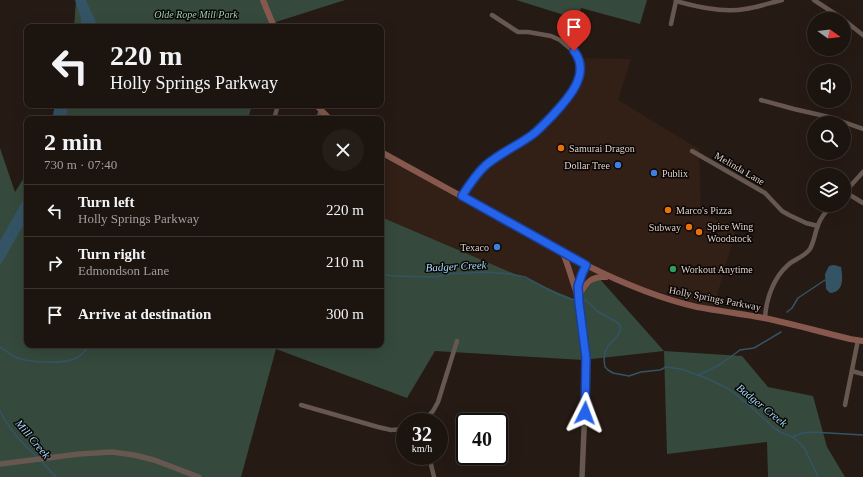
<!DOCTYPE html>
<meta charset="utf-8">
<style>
body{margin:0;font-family:"Times New Roman",serif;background:#251d18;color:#f1f3f6;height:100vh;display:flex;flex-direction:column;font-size:15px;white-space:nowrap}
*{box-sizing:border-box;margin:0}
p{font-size:13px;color:#a09e9e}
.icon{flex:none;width:22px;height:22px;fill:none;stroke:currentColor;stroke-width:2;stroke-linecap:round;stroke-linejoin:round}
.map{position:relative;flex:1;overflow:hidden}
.sheet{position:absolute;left:24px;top:116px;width:360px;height:232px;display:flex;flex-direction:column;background:#1c140f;border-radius:8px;box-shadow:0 4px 16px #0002,0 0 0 1px #3a332f}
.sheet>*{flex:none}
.hud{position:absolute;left:24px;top:24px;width:360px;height:84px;border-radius:8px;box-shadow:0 4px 16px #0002,0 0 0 1px #3a332f;background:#1c140f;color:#f1f3f6;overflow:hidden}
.needle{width:26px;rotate:105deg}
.buttons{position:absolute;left:807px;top:12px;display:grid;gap:8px}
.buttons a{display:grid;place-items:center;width:44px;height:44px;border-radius:50%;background:#1c140f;box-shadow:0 4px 16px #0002,0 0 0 1px #3a332f;font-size:20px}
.speed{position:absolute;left:396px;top:413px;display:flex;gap:8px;font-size:20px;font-weight:700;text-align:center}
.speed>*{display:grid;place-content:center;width:52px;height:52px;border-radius:50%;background:#1c140f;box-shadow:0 4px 16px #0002,0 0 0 1px #3a332f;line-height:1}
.speed small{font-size:10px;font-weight:400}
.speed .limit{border:2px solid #111;border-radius:6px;background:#fff;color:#111}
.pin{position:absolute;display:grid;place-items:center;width:34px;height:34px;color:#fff;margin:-41px -17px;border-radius:50% 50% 50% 0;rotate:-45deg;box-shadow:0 0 4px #0007}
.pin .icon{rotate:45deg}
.me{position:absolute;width:44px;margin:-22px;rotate:3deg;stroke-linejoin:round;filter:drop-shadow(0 0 3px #0008)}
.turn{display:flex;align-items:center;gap:14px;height:84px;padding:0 20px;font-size:18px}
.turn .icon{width:52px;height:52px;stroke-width:2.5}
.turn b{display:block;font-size:28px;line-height:34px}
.round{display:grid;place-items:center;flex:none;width:42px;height:42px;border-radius:21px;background:#251d18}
.summary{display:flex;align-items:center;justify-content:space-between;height:68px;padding:0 20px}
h1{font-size:24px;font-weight:800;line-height:30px}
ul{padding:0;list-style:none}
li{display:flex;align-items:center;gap:12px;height:52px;padding:0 20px;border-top:1px solid #3a332f}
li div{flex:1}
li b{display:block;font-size:15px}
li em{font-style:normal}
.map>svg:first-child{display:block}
.built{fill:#321f16}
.green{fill:#35493c}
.water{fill:#345466}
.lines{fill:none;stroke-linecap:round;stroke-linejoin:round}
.stream{stroke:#345466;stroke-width:1.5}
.minor{stroke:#665750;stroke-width:4.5}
.tertiary{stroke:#665750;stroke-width:5.5}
.secondary{stroke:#87594e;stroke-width:6}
.route-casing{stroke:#184099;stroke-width:10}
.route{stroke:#2563eb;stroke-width:7}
.food-dot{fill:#e8710a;stroke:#0b0604;stroke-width:1.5}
.shop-dot{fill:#3f7fe0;stroke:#0b0604;stroke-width:1.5}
.leisure-dot{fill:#2e9e5b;stroke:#0b0604;stroke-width:1.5}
.labels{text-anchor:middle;stroke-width:3;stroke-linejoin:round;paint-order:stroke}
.park-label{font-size:10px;font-style:italic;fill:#9ad2ad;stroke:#0b0604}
.poi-label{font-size:10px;fill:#ded5d0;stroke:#0b0604;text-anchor:start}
.street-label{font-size:10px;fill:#ded5d0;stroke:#0b0604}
.water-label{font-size:11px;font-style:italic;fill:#a0dcff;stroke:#0b0604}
</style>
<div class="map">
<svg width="863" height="477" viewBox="0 0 863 477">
<rect width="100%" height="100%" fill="#261a14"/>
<!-- built -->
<polygon class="built" points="579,58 631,59 618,100 699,149 701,214 737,227 713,309 601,274 576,300 381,217 381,155 458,197 469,183 553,118 577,86 582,73"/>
<!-- green -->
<g class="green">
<polygon points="76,0 345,0 276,22 274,27 74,27"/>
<polygon points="516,0 647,0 640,24 581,8 577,19"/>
<polygon points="65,105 252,105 248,119 60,119"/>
<polygon points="0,148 15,192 27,173 27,345 381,345 381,217 576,300 598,277 664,351 742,356 768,387 813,396 827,447 845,477 768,477 767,442 667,454 664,351 583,360 435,351 407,398 276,349 241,477 0,477"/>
</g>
<!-- water -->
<g class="water">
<polygon points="75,0 86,0 95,20 97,27 81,27 81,18"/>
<polygon points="55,105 68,105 66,119 52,119"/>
<polygon points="27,193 27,218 6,256 0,265 0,241"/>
<path d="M 834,265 L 841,267 C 843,278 844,292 830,293 L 826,289 L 825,274 L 829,266 Z"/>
</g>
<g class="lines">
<!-- stream -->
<g class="stream">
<polyline points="381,274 392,276 437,277 446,274 485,272 510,274 525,277 557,294 574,300"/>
<polyline points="583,300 586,300 597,311 618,323 621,328 619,334 608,346 605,352 604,360 605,367 608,370 613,373 629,376 641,372 660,370 666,367 681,369 706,378 729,389 750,406 774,428 782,433 793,437 800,443 805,449 818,477"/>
<polyline points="787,312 792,308 798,298 825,280"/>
<path d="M 0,347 C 6,351 12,356 18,358 C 30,363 66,364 76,358 C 82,355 86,350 90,345"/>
<polyline points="699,375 721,364 740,350 754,348 781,332"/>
<path d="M 0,411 C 8,428 23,444 37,457"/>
<polyline points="793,437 802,433 812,432 863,435"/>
<polyline points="41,461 56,477"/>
</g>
<!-- minor -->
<g class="minor">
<path d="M 676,0 L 676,1 C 697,7 724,13 745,9 C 758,7 770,3 782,0"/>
<polyline points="814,0 843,19"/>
<polyline points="844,20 863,35"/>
<polyline points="671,24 676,1"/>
<polyline points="761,100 794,109 829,117 863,129"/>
<polyline points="274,119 278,105"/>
<polyline points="318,119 321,110"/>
<polyline points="692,151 765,193 782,211 789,215 806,223 818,226"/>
<polyline points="845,192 863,203"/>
<polyline points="844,193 863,172"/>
<polyline points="462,197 470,184 486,165 495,158 533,135 541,128 570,97 579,75 577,55 573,51 560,40 551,36 528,32 518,32 492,15"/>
<path d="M 765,318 C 766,300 773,278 788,265 C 795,259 804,257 810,249 C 814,242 815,233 818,225 C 821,217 826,211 832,205"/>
<polyline points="852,371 863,374"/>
<polyline points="301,405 378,427 391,430 405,429"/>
<polyline points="845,405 858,340"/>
<polyline points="423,422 433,411 438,402 457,341"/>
<polyline points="429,456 434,477"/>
</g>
<!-- tertiary -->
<g class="tertiary">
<polyline points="0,464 79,454 112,452 134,455 154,460 199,477"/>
<polyline points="582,477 586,383 586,359 579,303 578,285 586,265"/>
</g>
<!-- secondary -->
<g class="secondary">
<polyline points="263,0 274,27"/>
<polyline points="316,105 330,119"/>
<path d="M 381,152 L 586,265 C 622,283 658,298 697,307 C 719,311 742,314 764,318 C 793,324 821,332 850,339 L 863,341"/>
<path d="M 563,253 C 569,267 572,281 578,296"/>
<path d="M 578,296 C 587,283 590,276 606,277"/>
</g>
</g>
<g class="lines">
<defs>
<path id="route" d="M 574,51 C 592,74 567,100 552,116 C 545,123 539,130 532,135 C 517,146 500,153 486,165 C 476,174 469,185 462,196 L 586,265 L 582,274 L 578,286 L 579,303 L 586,358 L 585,413"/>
</defs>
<!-- route casing -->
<use href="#route" class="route-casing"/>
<!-- route -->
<use href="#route" class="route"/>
</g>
<!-- markers -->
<g class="food-dot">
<circle cx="561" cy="148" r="4"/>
<circle cx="668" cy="210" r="4"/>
<circle cx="689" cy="227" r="4"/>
<circle cx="699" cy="232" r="4"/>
</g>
<g class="shop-dot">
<circle cx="618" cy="165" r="4"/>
<circle cx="654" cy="173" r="4"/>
<circle cx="497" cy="247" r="4"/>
</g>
<circle class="leisure-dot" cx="673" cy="269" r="4"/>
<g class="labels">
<!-- park labels -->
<g class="park-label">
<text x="196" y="18">Olde Rope Mill Park</text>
</g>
<!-- poi labels -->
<g class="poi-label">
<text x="569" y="152">Samurai Dragon</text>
<text x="610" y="169" text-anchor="end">Dollar Tree</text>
<text x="662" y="177">Publix</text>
<text x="676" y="214">Marco's Pizza</text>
<text x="707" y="230">Spice Wing<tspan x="707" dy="12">Woodstock</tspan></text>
<text x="681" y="231" text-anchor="end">Subway</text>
<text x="489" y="251" text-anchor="end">Texaco</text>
<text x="681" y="273">Workout Anytime</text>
</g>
<!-- street labels -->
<g class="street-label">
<text transform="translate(740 168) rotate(30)" y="4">Melinda Lane</text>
<text transform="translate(715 298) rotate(11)" y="4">Holly Springs Parkway</text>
</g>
<!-- water labels -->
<g class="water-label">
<text transform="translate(456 266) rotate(-3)" y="4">Badger Creek</text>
<text transform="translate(762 405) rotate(39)" y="4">Badger Creek</text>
<text transform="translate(33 439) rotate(50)" y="4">Mill Creek</text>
</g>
</g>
</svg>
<div class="buttons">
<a><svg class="needle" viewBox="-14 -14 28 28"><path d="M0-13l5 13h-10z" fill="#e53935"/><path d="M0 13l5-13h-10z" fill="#a09e9e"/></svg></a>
<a><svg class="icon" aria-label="sound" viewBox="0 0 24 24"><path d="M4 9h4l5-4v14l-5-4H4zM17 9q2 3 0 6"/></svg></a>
<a><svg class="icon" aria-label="search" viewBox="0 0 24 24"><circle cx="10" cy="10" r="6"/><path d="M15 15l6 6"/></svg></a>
<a><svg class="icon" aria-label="layers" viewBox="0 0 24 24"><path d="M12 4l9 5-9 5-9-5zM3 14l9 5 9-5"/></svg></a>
</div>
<div class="speed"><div>32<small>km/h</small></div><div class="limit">40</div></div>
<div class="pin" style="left:574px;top:51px;background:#d93025"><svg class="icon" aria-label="arrive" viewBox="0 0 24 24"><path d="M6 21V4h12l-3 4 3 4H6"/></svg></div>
<svg class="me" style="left:585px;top:413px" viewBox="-20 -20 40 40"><path d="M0-17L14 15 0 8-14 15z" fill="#2563eb" stroke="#fff" stroke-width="4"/></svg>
<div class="hud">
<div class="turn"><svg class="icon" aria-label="left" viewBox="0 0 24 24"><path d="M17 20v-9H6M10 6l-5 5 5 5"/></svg><div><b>220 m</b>Holly Springs Parkway</div></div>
</div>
<section class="sheet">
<div class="summary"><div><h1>2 min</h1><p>730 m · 07:40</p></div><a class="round"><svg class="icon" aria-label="close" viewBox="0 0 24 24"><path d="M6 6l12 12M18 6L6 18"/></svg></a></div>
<ul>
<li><svg class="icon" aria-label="left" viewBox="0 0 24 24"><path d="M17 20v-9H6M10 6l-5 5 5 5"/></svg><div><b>Turn left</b><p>Holly Springs Parkway</p></div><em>220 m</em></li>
<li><svg class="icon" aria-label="right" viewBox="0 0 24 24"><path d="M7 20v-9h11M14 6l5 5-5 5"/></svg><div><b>Turn right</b><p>Edmondson Lane</p></div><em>210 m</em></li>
<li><svg class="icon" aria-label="arrive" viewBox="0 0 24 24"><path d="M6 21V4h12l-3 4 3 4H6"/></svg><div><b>Arrive at destination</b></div><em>300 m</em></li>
</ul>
</section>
</div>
